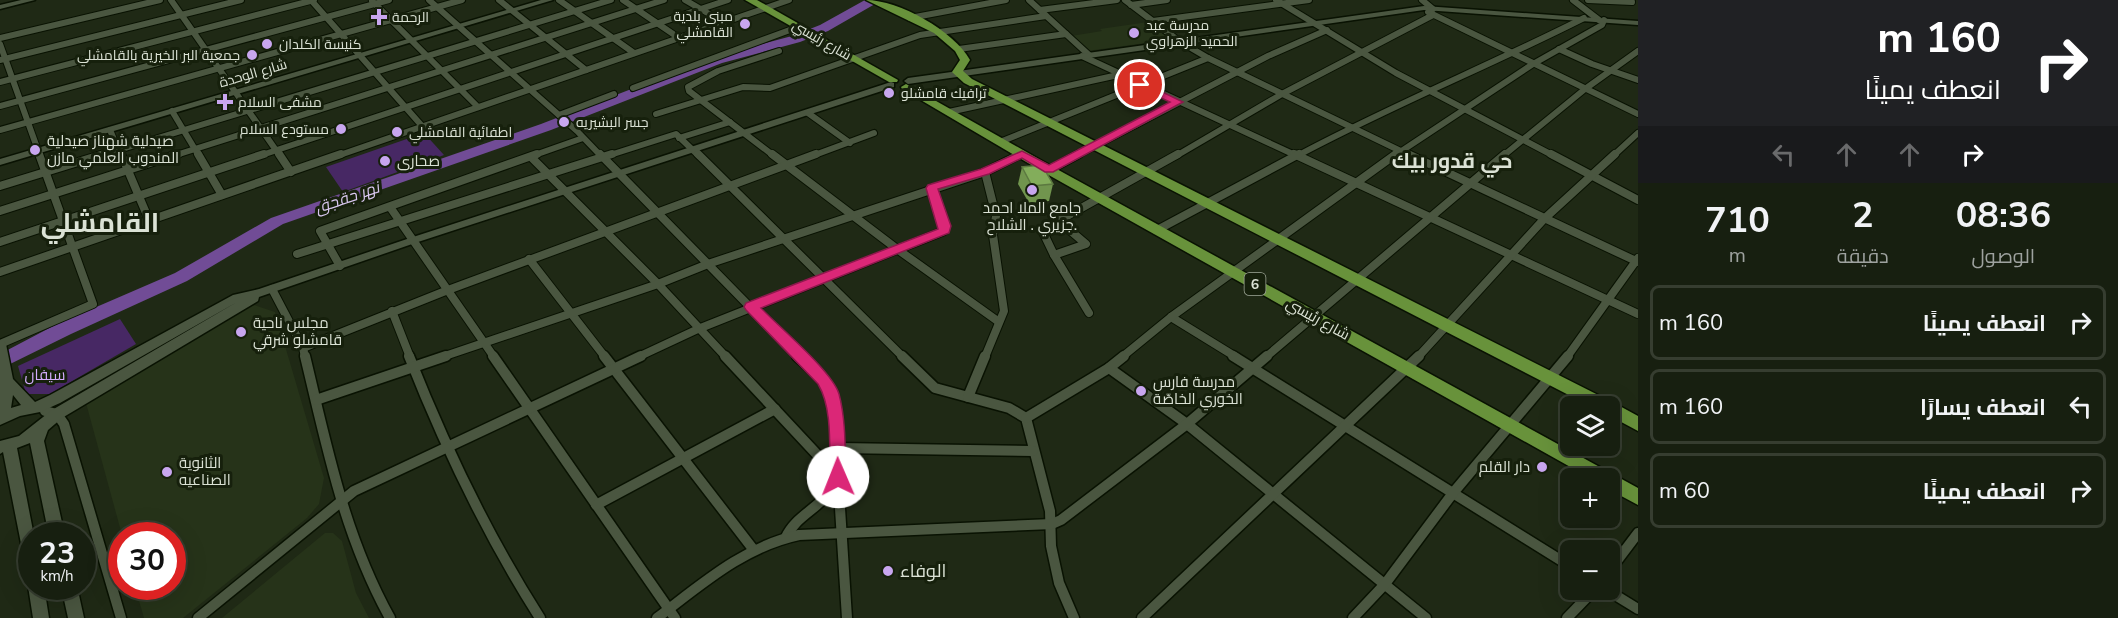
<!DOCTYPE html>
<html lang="ar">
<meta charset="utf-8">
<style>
body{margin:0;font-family:"Nunito Sans",Cairo,sans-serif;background:#202719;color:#f1f3f6;direction:rtl;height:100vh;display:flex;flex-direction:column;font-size:22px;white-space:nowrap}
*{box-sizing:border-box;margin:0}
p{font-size:20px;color:#9ea29f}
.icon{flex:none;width:33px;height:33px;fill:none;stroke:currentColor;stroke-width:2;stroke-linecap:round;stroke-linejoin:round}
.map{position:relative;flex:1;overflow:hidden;direction:ltr}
.sheet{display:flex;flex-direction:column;background:#171f10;width:480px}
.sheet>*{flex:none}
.hud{background:#202124;color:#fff;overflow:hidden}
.fabs{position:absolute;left:1560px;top:396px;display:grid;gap:12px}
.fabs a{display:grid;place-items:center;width:60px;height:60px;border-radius:9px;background:#171f10;box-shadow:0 6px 24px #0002,0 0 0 2px #363d30;font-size:30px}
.speed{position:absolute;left:18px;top:522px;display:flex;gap:12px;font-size:30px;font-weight:700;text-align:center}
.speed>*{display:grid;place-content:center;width:78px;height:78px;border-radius:50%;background:#171f10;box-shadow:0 6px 24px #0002,0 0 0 2px #363d30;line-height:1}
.speed small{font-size:15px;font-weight:400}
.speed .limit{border:9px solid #d22;background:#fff;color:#111}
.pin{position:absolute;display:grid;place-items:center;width:51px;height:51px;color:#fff;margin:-26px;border:3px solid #fff;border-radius:50%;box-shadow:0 2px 6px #0007}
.me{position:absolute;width:66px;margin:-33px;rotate:359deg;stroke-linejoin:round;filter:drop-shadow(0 0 4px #0008)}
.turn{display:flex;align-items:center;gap:21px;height:126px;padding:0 18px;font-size:27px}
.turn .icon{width:78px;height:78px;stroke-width:2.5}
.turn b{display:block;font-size:42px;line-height:51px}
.lanes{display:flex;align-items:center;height:57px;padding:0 18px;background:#0003;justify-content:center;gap:30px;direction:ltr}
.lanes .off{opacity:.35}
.eta{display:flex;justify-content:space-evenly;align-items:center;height:102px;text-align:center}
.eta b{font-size:36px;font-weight:700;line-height:42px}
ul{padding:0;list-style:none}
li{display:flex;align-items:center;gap:18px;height:75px;margin:0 12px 9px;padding:0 6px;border:3px solid #363d30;border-radius:9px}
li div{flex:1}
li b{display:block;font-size:22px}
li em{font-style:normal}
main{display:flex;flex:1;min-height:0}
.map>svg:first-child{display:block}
.built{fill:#263319}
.green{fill:#472864}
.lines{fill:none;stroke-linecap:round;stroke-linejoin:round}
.river{fill:#714c96;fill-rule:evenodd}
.street-far2-casing{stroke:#091202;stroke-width:8}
.street-far1-casing{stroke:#091202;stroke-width:10}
.street-casing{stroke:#091202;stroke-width:13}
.secondary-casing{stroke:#091202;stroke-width:3}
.highway-casing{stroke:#091202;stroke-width:3}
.street-far2{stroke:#4a5640;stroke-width:6}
.street-far1{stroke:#4a5640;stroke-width:8}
.street{stroke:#4a5640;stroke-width:10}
.secondary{fill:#4a5640;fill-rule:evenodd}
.highway{fill:#68923b;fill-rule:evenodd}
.wall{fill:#71954e}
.building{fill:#83ad5b;stroke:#5c7940;stroke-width:1.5}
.route{fill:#db2777;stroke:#8e194d;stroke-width:1.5}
.poi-dot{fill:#c8a6ef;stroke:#16200c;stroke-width:2}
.labels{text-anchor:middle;stroke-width:6;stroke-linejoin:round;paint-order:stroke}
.far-poi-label{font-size:14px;fill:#dbe2d5;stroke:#16200c;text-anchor:start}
.far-street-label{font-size:14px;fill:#dbe2d5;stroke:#16200c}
.shield{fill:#16200c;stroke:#a0a899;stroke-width:1.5}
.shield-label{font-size:14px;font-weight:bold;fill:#dbe2d5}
.poi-label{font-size:15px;fill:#dbe2d5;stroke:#16200c;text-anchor:start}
.street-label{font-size:15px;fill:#dbe2d5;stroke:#16200c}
.park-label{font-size:15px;fill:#d4adff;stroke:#16200c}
.water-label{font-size:16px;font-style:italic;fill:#d9c7f0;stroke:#16200c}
.near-poi-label{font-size:18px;fill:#dbe2d5;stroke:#16200c;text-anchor:start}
.district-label{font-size:21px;font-weight:bold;fill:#dbe2d5;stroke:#16200c}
.town-label{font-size:27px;font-weight:bold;fill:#dbe2d5;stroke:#16200c}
</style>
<main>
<section class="sheet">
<div class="hud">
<div class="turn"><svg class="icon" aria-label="right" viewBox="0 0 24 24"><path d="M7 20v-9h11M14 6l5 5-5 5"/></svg><div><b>160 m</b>انعطف يمينًا</div></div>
<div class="lanes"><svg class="icon off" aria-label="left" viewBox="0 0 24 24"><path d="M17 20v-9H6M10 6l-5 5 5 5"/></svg><svg class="icon off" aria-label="ahead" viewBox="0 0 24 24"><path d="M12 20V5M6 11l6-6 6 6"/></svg><svg class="icon off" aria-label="ahead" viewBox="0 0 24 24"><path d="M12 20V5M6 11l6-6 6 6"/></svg><svg class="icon" aria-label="right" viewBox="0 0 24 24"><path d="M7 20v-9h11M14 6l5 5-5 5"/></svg></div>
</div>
<div class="eta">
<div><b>08:36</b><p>الوصول</p></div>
<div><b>2</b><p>دقيقة</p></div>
<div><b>710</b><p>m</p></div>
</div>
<ul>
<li><svg class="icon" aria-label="right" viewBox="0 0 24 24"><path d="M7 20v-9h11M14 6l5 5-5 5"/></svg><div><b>انعطف يمينًا</b></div><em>160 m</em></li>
<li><svg class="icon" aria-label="left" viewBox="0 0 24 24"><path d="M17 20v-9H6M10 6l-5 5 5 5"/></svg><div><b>انعطف يسارًا</b></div><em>160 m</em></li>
<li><svg class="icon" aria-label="right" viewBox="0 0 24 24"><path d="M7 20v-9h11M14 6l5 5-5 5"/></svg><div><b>انعطف يمينًا</b></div><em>60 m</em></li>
</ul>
</section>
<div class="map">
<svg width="1638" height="618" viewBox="0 0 1638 618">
<rect width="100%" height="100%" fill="#1f2915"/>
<!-- built -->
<g class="built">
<polygon points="1148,22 1168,38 1167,40 1087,51 1071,36 1102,31 1100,29"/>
<polygon points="254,305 275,312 324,478 319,504 307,518 183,618 144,618 135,587 172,586 172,536 122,535 86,403 238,312"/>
<polygon points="325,533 333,533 342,541 356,593 369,618 222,618"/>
</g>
<!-- green -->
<g class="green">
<polygon points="424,133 444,155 343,192 326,167"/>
<polygon points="120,319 136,344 50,394 26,394 18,366"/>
</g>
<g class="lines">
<!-- river -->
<polygon class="river" points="865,0 882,0 828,31 800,42 722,63 551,130 283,224 187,281 71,334 0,369 0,354 57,324 175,273 271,218 541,124 714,57 792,36 820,25"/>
<defs>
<g id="street-far2">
<polyline points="171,0 280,156"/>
<polyline points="311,0 422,126"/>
<polyline points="429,0 577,131 601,156"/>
<polyline points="499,0 586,70"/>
<polyline points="559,0 634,53"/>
<polyline points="623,0 679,38"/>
<polyline points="685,0 723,22"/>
<polyline points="1029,0 1089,55"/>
<polyline points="1125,0 1179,41 1208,58 1411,156"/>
<polyline points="1276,0 1396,73 1554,156"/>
<polyline points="1422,0 1433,9"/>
<polyline points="1573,0 1599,20"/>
<polyline points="1588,0 1632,2"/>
<polyline points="372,1 478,107"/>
<polyline points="1131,5 1167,0"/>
<polyline points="1040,10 1117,0"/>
<polyline points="1428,12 1638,114"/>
<polyline points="910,18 1006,0"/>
<polyline points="1153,21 1309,0"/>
<polyline points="0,38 160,0"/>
<polyline points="0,44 40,156"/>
<polyline points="959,49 1066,34"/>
<polyline points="1559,49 1592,64 1638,80"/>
<polyline points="1082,56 1297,156"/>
<polyline points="0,60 241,0"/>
<polyline points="0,82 314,0"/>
<polyline points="633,88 798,27"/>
<polyline points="0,106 389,0"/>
<polyline points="172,111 199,156"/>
<polyline points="949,112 1118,75"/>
<polyline points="808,113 850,143"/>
<polyline points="656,114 743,87 770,88 920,35 1046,16"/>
<polyline points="559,115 614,94"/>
<polyline points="0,130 462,0"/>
<polyline points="110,130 121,156"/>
<polyline points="679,138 730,122"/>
<polyline points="1000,142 1208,58"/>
<polyline points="99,156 611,0"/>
<polyline points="173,156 664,0"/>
<polyline points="259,156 728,0"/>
<polyline points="337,156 789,0"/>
<polyline points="532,156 583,138"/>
<polyline points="607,156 676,134 699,156"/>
<polyline points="774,156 689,91 688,87 718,71 779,51"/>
<polyline points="812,156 874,133"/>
<polyline points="1018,156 1022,154"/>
<polyline points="1076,156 1268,56 1327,30"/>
<polyline points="1176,156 1282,94 1433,15"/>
<path d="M 1297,156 C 1390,106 1489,66 1584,18"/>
<polyline points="1394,156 1533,64 1602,25 1604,20"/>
<polyline points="1503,156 1585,89 1638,51"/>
<polyline points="1613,156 1638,133"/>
</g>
<g id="street-far1">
<polyline points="121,154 149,220"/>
<polyline points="198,154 222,195"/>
<polyline points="279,154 291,172"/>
<polyline points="600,154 799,357"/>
<polyline points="698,154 903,357"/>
<polyline points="772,154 897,249 999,322"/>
<polyline points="1294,154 1638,314"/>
<polyline points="1408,154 1638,262"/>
<polyline points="1551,154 1638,200"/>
<polyline points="531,157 658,284 726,357"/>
<polyline points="1049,170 1079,154"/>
<polyline points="0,186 104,154"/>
<polyline points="390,207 494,357"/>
<polyline points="0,211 178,154"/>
<polyline points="1059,221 1086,244 1054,255 1089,313"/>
<polyline points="1159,229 1299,154"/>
<polyline points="0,242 264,154"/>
<polyline points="297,254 612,154"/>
<polyline points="1054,255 1042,230 1178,154"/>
<polyline points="529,259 605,357"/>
<polyline points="340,266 320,231 537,154"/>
<polyline points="0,272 341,154"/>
<polyline points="272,289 303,348 305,357"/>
<polyline points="392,311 410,357"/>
<polyline points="1171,317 1236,357"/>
<polyline points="0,344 93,304 39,154"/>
<polyline points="303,348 448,290 816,154"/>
<polyline points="442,357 658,284 708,264 985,172 1021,154"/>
<polyline points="638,357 698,329 944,231 945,226 932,188"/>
<polyline points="985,357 1004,311 993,235 996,216 985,172"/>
<polyline points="1122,357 1171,317 1396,154"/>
<polyline points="1266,357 1505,154"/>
<polyline points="1418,357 1544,219 1615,154"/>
<polyline points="1567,357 1638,258"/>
</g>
<g id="street">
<path d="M 305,356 C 327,447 344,535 390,618"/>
<path d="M 409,356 C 445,447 487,535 540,618"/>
<polyline points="493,356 675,618"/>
<polyline points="604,356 753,549"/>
<polyline points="725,356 838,477 847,618"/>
<polyline points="902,356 935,388 1009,408 1026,418 1050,511 1051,546 1059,583 1074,618"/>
<polyline points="1233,356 1570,566"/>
<polyline points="1109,368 1187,424 1426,618"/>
<polyline points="968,397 985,356"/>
<polyline points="316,400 446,356"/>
<polyline points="45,411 57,414 64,424 121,618"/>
<polyline points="1026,418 1109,368 1124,356"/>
<polyline points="838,448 1033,451"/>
<polyline points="596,505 775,409"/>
<path d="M 786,537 C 796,516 818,509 831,490 C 844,471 840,405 827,386 C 819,375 807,365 797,356"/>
<polyline points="1610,570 1638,533"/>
<polyline points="1607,590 1638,609"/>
<polyline points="198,618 354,491 641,356"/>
<path d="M 657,618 C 702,584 743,547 799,535 L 1052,524 L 1061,520 L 1187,424 L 1267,356"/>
<polyline points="1142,618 1419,356"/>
<polyline points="1353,618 1385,584 1453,493 1568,356"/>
<polyline points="1567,618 1594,590"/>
</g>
<g id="secondary">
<polygon points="21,0 35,0 0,9 0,5"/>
<polygon points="541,0 553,0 0,165 0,159"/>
<polygon points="1424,6 1638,21 1638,25 1424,10 908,84 904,81 908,78"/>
<path d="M 891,82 L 894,83 L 894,87 L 418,242 L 259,297 L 258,301 L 62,418 L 48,430 L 44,441 L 65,536 L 49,536 L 30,443 L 17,448 L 34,536 L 32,536 L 32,571 L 26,569 L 3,452 L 0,454 L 0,441 L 19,436 L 52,410 L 237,302 L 60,403 L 40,412 L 20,416 L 0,425 L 0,340 L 4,341 L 6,344 L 13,379 L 35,402 L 50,395 L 233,295 L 259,289 L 410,238 ZM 13,395 L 21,405 L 11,408 Z"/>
<polygon points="32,580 32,586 44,586 49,618 33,618 28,586"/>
<polygon points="61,586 77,586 84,618 68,618"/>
</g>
<g id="highway">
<polygon points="745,0 757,0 898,80 897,82 889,82"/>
<path d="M 866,0 C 899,0 954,31 970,60 L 963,71 L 972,79 L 1616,404 L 1638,416 L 1638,431 L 1610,416 L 1610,406 L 1590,406 L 964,83 L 952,72 L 960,60 L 955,51 L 934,33 Z"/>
<polygon points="906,84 1053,167 1638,488 1638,505 1610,490 1610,478 1590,478 1045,173 902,89 901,87"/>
</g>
</defs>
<!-- street-far2 casing -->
<use href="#street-far2" class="street-far2-casing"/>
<!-- street-far1 casing -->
<use href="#street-far1" class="street-far1-casing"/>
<!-- street casing -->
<use href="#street" class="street-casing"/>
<!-- secondary casing -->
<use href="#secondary" class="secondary-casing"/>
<!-- highway casing -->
<use href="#highway" class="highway-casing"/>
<!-- street-far2 -->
<use href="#street-far2" class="street-far2"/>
<!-- street-far1 -->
<use href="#street-far1" class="street-far1"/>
<!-- street -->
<use href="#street" class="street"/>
<!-- secondary -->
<use href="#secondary" class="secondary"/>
<!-- highway -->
<use href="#highway" class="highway"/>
</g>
<!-- wall -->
<polygon class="wall" points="1022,167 1053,184 1049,201 1029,203 1018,184"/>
<!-- building -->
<polygon class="building" points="1042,165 1053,184 1032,186 1022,167"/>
<!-- route -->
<path class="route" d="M 1137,83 L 1144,83 L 1183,102 L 1053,172 L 1045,172 L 1022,158 L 989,174 L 938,189 L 951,226 L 949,233 L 761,308 C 779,327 832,371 839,394 C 846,420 845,450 846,477 L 844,482 L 838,484 L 832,482 L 830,477 C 829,448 833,409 818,384 L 746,310 L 744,307 L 746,303 L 938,229 L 926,188 L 928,185 L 981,169 L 1022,151 L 1049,165 L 1170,102 L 1137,87 Z"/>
<!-- markers -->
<g class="poi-dot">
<path d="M376 8h6v6h6v6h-6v6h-6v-6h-6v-6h6z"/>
<circle cx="745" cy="24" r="6"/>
<circle cx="1134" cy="33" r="6"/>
<circle cx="267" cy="44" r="6"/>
<circle cx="252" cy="55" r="6"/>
<circle cx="889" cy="93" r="6"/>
<path d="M222 93h6v6h6v6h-6v6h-6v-6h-6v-6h6z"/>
<circle cx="564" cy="122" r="6"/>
<circle cx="341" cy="129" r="6"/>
<circle cx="397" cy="132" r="6"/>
<circle cx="35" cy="150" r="6"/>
<circle cx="385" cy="161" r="6"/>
<circle cx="1032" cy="190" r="6"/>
<circle cx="241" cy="332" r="6"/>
<circle cx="1141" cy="391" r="6"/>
<circle cx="1542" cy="467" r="6"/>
<circle cx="167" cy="472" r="6"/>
<circle cx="888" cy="571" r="6"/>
</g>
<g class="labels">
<!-- far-poi labels -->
<g class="far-poi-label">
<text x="733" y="21" text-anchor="end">مبنى بلدية<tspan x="733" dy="16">القامشلي</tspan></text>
<text x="392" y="22">الرحمة</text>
<text x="1146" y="30">مدرسة عبد<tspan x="1146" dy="16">الحميد الزهراوي</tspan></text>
<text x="279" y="49">كنيسة الكلدان</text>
<text x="240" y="60" text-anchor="end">جمعية البر الخيرية بالقامشلي</text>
<text x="901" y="98">ترافيك قامشلو</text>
<text x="238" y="107">مشفى السلام</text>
<text x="576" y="127">جسر البشيريه</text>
<text x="329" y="134" text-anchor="end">مستودع السلام</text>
<text x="409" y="137">اطفائية القامشلي</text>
</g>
<!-- far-street labels -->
<g class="far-street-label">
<text transform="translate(822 40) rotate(30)" y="5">شارع رئيسي</text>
<text transform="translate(253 73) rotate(-16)" y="5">شارع الوحدة</text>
</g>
<!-- shield labels -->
<rect class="shield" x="1244.5" y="273" width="21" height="22" rx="4.5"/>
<g class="shield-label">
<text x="1255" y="289">6</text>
</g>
<!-- poi labels -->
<g class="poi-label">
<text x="47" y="146">صيدلية شهناز صيدلية<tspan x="47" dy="17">المندوب العلمي مازن</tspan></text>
<text x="397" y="166">صحارى</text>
<text x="1032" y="213" text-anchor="middle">جامع الملا احمد<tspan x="1032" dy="17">جزيري . الشلاح.</tspan></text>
<text x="253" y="328">مجلس ناحية<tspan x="253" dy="17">قامشلو شرقي</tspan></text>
<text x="1153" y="387">مدرسة فارس<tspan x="1153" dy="17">الخوري الخاصّة</tspan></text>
<text x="179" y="468">الثانوية<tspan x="179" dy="17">الصناعيه</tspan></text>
<text x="1530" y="472" text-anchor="end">دار القلم</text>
</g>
<!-- street labels -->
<g class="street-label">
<text transform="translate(1318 319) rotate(29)" y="5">شارع رئيسي</text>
</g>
<!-- park labels -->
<g class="park-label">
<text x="45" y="380">سيفان</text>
</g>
<!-- water labels -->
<g class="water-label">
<text transform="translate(347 197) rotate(-19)" y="6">نهر جقجق</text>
</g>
<!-- near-poi labels -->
<g class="near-poi-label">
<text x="900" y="577">الوفاء</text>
</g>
<!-- district labels -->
<g class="district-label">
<text x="1452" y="168">حي قدور بيك</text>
</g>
<!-- town labels -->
<g class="town-label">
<text x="100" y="232">القامشلي</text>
</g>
</g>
</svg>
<div class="fabs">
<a><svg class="icon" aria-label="layers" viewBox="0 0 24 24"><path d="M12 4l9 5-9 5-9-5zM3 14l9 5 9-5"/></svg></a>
<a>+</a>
<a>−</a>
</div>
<div class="speed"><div>23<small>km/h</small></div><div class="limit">30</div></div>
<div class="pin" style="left:1140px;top:85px;background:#d93025"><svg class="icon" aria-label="arrive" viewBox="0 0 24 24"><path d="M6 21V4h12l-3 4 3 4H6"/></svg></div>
<svg class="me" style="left:838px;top:477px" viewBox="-20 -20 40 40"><circle r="19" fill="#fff"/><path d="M0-13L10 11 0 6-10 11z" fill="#db2777"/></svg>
</div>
</main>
